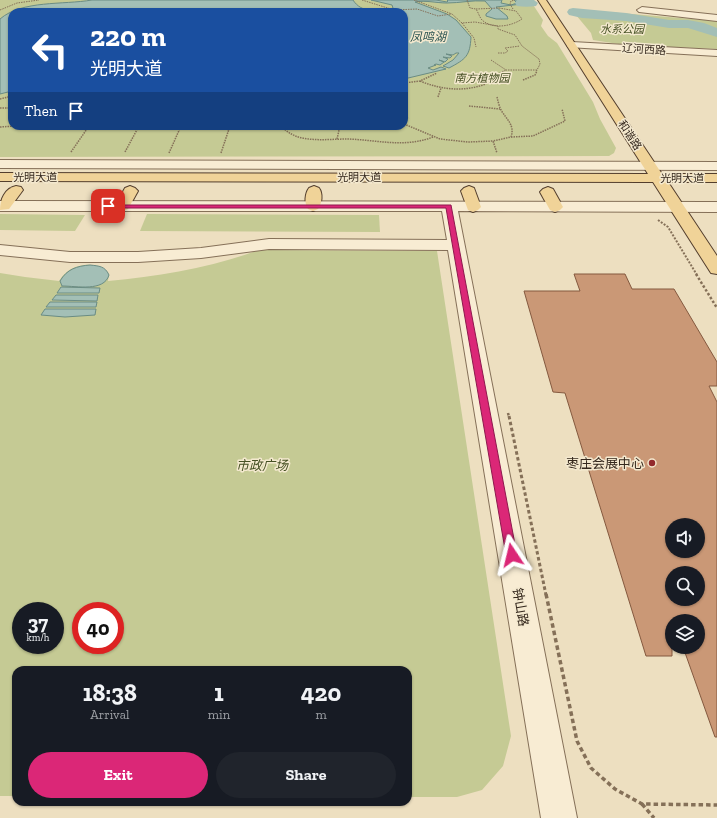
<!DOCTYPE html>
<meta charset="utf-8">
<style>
body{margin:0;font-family:"Zilla Slab","Noto Sans SC",serif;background:#20242c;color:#f1f3f6;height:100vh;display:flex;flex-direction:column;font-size:15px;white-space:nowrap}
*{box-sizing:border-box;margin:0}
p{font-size:13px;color:#9ea1a6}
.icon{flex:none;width:22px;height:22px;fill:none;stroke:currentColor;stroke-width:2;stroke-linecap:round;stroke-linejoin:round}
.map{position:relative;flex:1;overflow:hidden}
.sheet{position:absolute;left:12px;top:666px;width:400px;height:140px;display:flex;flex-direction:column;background:#171b24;border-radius:12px;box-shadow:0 1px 3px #0004}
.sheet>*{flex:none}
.hud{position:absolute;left:8px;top:8px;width:400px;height:122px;border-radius:12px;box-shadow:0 1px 3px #0004;background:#1a4fa0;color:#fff;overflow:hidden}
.buttons{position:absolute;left:665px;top:518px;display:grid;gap:8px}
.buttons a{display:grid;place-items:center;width:40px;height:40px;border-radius:50%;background:#171b24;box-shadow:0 1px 3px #0004;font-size:20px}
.speed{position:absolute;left:12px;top:602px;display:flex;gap:8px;font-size:20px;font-weight:700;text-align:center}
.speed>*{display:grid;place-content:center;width:52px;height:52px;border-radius:50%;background:#171b24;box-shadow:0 1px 3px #0004;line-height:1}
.speed small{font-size:10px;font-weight:400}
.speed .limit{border:6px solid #d22;background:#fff;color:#111}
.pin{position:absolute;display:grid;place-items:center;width:34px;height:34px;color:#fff;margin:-17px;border-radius:8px;box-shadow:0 2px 6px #0006}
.me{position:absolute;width:44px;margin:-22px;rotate:350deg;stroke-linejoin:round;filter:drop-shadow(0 0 3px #0008)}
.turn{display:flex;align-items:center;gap:14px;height:84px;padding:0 16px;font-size:18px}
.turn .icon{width:52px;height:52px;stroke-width:2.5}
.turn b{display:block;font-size:28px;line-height:34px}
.then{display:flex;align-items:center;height:38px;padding:0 16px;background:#0003;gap:8px;font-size:15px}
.eta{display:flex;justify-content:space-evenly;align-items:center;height:68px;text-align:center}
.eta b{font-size:24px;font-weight:800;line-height:28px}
.button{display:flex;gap:8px;margin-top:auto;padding:8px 16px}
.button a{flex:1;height:46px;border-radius:24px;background:#db2777;color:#fff;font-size:16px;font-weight:800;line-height:46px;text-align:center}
.button a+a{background:#20242c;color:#f1f3f6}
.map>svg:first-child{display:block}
.green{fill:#c5ca94;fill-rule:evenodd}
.water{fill:#a3bfb6;stroke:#6a8c84}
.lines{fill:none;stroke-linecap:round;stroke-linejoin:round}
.river{fill:#a3bfb6;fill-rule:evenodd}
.building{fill:#ca9876;stroke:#84593f;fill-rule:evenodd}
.minor-casing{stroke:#857058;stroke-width:2}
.major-casing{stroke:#533e2d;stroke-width:2}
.path-far5{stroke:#857058;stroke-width:1;stroke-dasharray:1.5 1;stroke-linecap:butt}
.path-far4{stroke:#857058;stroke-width:1.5;stroke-dasharray:1.5 1;stroke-linecap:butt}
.path-far3{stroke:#857058;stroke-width:2;stroke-dasharray:2 1.5;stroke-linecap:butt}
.path-far2{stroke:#857058;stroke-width:2.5;stroke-dasharray:2.5 2;stroke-linecap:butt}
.path-far1{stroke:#857058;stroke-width:3;stroke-dasharray:3.5 2.5;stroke-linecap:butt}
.path{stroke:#857058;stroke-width:3.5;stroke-dasharray:4.5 3;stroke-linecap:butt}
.minor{fill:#f8ecd3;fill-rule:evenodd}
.major{fill:#f0d398;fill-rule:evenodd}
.route{fill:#db2777;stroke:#8e194d}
.poi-dot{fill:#932a2c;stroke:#f4e9cf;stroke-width:1.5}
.labels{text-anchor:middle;stroke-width:3;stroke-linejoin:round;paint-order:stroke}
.far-park-label{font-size:11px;font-style:italic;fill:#465124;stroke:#f4e9cf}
.far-street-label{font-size:11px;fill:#35281d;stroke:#f4e9cf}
.far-water-label{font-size:12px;font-style:italic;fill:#2c5552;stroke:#f4e9cf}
.poi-label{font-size:13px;fill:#35281d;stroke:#f4e9cf;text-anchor:end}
.park-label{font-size:13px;font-style:italic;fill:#465124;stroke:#f4e9cf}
.street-label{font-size:13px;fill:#35281d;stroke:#f4e9cf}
</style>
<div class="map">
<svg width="717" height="818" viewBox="0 0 717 818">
<rect width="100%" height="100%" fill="#eddfc0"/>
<!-- green -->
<g class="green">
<path d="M 0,0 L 530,0 L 543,20 L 541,26 L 548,36 L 557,43 L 593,102 L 600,119 L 616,148 L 614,153 L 609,156 L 0,157 ZM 12,12 L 404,12 L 404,126 L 12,126 Z"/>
<polygon points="571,9 717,21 717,49 625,45 593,40 591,33"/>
<polygon points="0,214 85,215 75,231 0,230"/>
<polygon points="147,214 379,215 380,232 140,231"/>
<path d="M 259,250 L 437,251 L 511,736 L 503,766 L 482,790 L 457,797 L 408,797 L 408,670 L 16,670 L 16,796 L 0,796 L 0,273 L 25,277 L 59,281 C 62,276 66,272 71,269 C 82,263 103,262 109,275 L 108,281 C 160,276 210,268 259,250 ZM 21,611 L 55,611 L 55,645 L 21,645 ZM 81,611 L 115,611 L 115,645 L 81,645 Z"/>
</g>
<!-- water -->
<g class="water">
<path d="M 92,0 L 353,0 C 361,13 379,13 393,8 L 392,5 L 371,0 L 436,0 L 447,2 L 448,1 L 447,0 L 502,0 L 501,3 L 511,5 L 517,3 L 514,0 L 517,0 L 522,4 L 496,7 L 507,16 L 508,19 L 496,19 L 486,16 L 486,14 L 492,9 L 485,1 C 472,0 460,3 447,3 C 436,3 426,0 415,2 L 447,14 L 456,20 L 471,37 C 470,56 466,59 449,68 L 443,66 L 453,60 L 459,53 L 456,53 L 453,55 L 446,54 L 452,56 L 450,58 L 443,57 L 448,59 L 445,62 L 439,60 L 444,62 L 440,65 L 436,64 L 434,65 L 436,65 L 428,68 L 433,70 L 441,67 L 446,69 L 404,79 L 404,12 L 12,12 L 12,91 L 0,94 L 0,19 C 22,0 63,5 92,0 Z"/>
<path d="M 90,265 C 99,266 105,266 109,275 C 104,292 77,286 62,286 L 60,281 C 67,269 77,266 90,265 Z"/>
<polygon points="61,287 100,288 99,293 57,293"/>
<polygon points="56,295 98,295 97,301 52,300"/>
<polygon points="50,302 97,302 96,307 46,307"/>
<polygon points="45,309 96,309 95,315 65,317 41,315"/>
</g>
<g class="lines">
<!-- river -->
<g class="river">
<path d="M 517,0 L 534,0 L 538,3 L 536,6 C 530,7 523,7 517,6 L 515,3 Z"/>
<polygon points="573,8 626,13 669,20 688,20 704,23 717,28 717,37 688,28 669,28 626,21 582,18 569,15 567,12 569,9"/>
</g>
</g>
<!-- building -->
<path class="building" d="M 574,274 L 625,274 L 632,289 L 674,289 L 717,362 L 717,386 L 709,386 L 717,402 L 717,737 L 715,737 L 683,647 L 698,647 L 698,621 L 672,621 L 672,656 L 646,656 L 565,393 L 553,392 L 524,291 L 580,291 ZM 672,525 L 698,525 L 698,551 L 672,551 ZM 672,573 L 698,573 L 698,599 L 672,599 Z"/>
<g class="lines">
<defs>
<g id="minor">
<polygon points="642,7 717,15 717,21 639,12 637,10"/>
<polygon points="572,42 717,50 717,56 568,47 567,45"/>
<polygon points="0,160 717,162 717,170 0,168"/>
<polygon points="0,201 717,202 717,212 458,211 577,818 541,818 448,250 269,249 201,258 138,262 70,262 0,255 0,245 70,252 138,252 201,248 269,239 447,240 442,211 0,211"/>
</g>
<g id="major">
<polygon points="538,0 546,0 662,174 717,174 717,182 668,182 717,256 717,274 711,273 653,182 0,181 0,173 648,174"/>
<path d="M 16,186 L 21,187 L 23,190 L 9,209 L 0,210 C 0,200 5,188 16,186 Z"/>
<polygon points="130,186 135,188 138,191 128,209 123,211 118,209 115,206 125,188"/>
<path d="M 314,186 L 319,188 C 323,193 322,204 318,209 L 313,211 L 308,209 C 304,204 305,193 309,188 Z"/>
<polygon points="469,186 474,188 481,207 478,210 473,212 468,210 461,191 464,188"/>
<polygon points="548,187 553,189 563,207 560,210 555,212 550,210 540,192 543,189"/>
</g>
</defs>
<!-- minor casing -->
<use href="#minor" class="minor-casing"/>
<!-- major casing -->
<use href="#major" class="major-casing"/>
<!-- path-far5 -->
<g class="path-far5">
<polyline points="362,0 394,10 417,9 438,16 451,14"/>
<polyline points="414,0 452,14 462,23 475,22 498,26 498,29 515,35 522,46 539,59 540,64 536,72"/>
<polyline points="467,0 470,8 476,9"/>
<path d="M 499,8 L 516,11 L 522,19 C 512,26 493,30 482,20 C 480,18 478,12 476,9 Z"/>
<polyline points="513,9 510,4 511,1 515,0"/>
<polyline points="0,10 17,3 39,0"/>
<polyline points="462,23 474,38 476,47"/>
<polyline points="498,53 505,53 508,51 505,48 520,46"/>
<polyline points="491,60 506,70 537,70"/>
<polyline points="502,72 506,70"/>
</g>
<!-- path-far4 -->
<g class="path-far4">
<polyline points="491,78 504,71"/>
<polyline points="523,80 535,75 537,71"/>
<path d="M 420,81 C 442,90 464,92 486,84"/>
<polyline points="404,83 420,81 437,73"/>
<polyline points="438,97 441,88"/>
<path d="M 497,97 C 498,101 499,106 501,110 C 507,120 515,125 511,137 L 493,141 L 497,153"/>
<polyline points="0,99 12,96"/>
<polyline points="404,106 406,106"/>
<polyline points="469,106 500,109"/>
<polyline points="0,108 12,108"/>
<polyline points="404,119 409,118"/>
<polyline points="404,124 440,139 468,142 493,141"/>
<path d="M 281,126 C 287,132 293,136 302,138 C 317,141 333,139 348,139 C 377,140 405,148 433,137"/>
<polyline points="0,127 16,126"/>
<polyline points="511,137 533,136 565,121 562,109"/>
<polyline points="337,139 340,126"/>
<polyline points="71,152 89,126"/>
<polyline points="125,152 139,126"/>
<polyline points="169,153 181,126"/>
<polyline points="221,153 230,126"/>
</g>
<!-- path-far3 -->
<polyline class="path-far3" points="658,220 668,227 697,275"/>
<!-- path-far2 -->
<g class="path-far2">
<polyline points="696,274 717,308"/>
<polyline points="508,413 509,417"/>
</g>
<!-- path-far1 -->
<polyline class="path-far1" points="509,416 546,595"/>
<!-- path -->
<g class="path">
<polyline points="546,594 577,741 591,768 615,789 642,804 717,805"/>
<polyline points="642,804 654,818"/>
</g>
<!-- minor -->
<use href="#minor" class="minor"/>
<!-- major -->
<use href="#major" class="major"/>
</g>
<!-- route -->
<polygon class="route" points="106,205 451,205 517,555 516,558 512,560 508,558 506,555 446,208 108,208 106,207"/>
<!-- markers -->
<circle class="poi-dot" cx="652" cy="463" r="4"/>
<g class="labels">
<!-- far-park labels -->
<g class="far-park-label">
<text x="622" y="33">水系公园</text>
<text x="482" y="82">南方植物园</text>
</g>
<!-- far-street labels -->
<g class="far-street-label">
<text transform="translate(644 49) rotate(4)" y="4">辽河西路</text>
<text transform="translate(630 135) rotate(57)" y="4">和谐路</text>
<text x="35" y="181">光明大道</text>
<text x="359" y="181">光明大道</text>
<text x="682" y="182">光明大道</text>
</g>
<!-- far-water labels -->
<g class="far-water-label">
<text x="428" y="41">凤鸣湖</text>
</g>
<!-- poi labels -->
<g class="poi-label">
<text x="644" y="468">枣庄会展中心</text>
</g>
<!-- park labels -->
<g class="park-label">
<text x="262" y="470">市政广场</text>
</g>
<!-- street labels -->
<g class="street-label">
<text transform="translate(521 607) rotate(80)" y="5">钟山路</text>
</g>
</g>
</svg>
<div class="buttons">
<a><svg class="icon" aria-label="sound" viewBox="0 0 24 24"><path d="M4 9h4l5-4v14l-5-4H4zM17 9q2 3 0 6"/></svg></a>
<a><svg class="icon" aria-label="search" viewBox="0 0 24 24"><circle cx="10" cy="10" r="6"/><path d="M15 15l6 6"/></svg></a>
<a><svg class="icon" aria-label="layers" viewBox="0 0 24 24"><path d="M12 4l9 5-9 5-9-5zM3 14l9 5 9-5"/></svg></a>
</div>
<div class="speed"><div>37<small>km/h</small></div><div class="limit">40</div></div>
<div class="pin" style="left:108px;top:206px;background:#d93025"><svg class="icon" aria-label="arrive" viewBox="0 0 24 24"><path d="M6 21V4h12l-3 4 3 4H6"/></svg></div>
<svg class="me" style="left:512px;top:555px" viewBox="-20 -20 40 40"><path d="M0-17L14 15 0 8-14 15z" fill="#db2777" stroke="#fff" stroke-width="4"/></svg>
<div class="hud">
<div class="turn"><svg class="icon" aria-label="left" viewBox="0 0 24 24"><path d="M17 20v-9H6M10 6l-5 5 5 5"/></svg><div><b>220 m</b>光明大道</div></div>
<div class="then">Then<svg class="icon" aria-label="arrive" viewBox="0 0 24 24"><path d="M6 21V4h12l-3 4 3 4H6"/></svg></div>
</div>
<section class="sheet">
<div class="eta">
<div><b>18:38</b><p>Arrival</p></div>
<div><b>1</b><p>min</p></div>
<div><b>420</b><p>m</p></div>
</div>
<div class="button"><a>Exit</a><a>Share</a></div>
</section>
</div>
